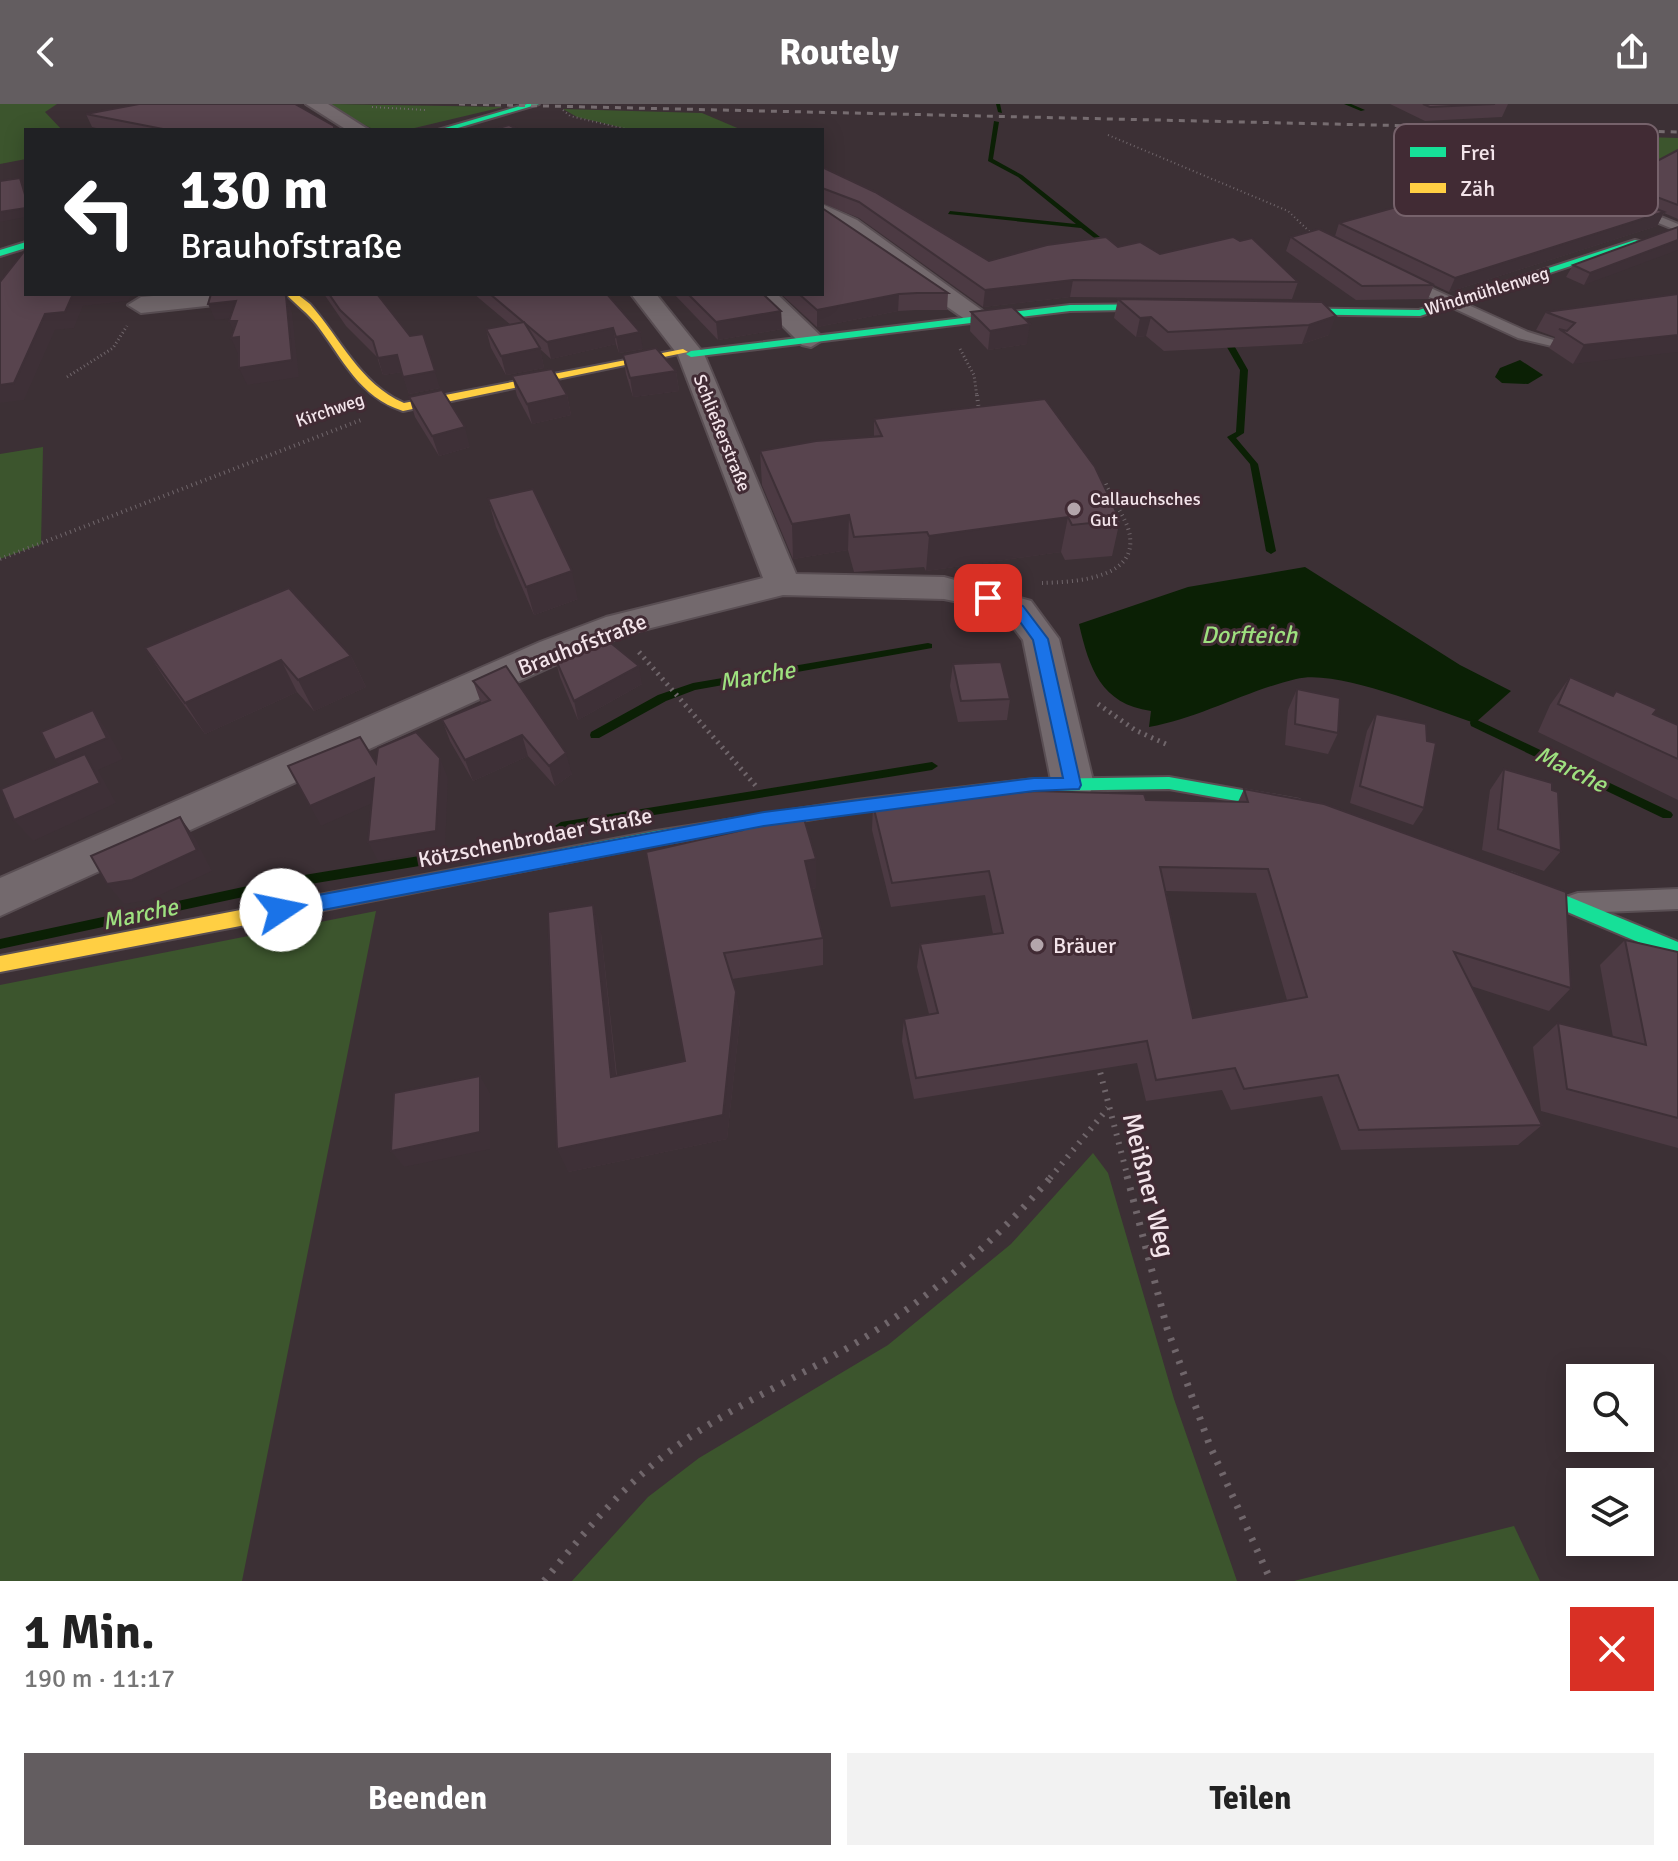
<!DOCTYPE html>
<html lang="de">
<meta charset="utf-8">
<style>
body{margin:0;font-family:Signika,sans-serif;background:#f2f2f2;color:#222;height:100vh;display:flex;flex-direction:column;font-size:30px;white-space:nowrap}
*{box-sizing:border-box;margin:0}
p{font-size:26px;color:#767676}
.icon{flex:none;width:44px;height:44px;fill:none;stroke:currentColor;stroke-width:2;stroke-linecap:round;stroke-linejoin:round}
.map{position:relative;height:1477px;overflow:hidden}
.details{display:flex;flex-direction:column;background:#fff;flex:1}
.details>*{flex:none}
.guide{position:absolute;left:24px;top:24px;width:800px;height:168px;border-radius:0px;box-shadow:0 4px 20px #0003;background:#202124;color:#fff;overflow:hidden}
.fabs{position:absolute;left:1566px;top:1260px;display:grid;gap:16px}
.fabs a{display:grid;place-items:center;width:88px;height:88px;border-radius:0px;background:#fff;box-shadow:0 4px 20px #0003;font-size:40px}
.pin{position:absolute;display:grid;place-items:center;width:68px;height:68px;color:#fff;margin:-34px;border-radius:16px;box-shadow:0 4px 12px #0006}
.me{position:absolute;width:88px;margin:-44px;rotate:79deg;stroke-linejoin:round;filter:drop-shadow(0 0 6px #0008)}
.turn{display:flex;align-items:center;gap:28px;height:168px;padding:0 24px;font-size:36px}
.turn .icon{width:104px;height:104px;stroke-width:2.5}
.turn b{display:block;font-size:56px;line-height:68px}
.round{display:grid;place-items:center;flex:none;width:84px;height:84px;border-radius:0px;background:#f2f2f2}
.overview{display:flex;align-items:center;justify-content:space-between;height:136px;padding:0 24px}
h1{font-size:48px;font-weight:700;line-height:60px}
.primary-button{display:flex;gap:16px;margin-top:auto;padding:16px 24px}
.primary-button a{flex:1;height:92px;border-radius:0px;background:#635d60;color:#fff;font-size:32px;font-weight:700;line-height:92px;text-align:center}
.primary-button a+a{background:#f2f2f2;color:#222}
header{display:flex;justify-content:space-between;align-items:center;height:104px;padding:0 24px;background:#635d60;color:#fff;font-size:36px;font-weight:700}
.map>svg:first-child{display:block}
.green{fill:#3c552d}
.water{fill:#0b2005}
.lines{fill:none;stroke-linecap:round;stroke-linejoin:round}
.stream{fill:#0b2005;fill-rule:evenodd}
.lane-casing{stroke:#594e53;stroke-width:4}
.street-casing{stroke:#594e53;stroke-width:4}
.fast-casing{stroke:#594e53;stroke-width:4}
.slow-casing{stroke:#594e53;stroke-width:4}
.path-far5{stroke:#70666b;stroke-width:2;stroke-dasharray:1 3;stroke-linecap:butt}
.path-far4{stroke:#70666b;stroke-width:3;stroke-dasharray:1 3;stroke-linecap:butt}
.path-far3{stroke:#70666b;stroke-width:4;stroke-dasharray:1 4;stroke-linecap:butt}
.path-far2{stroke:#70666b;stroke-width:5;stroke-dasharray:2 5;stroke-linecap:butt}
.path-far1{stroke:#70666b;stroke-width:6;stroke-dasharray:2 7;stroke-linecap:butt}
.path{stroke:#70666b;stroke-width:7;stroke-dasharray:3 9;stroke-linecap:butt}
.lane{fill:#73696d;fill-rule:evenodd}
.street{fill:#73696d;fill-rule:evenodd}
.fast{fill:#16e098;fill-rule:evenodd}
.slow{fill:#ffcf43;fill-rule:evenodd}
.rail{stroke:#766c70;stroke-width:3;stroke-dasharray:6 6;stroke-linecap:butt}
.wall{fill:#4c3a43;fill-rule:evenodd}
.shaded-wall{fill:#3e3037}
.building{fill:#58444e;stroke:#3e3037;stroke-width:2;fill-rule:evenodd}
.route{fill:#1a73e8;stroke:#114b97;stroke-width:2}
.poi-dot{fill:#b3a5ab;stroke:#412b34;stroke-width:3}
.labels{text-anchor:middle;stroke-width:6;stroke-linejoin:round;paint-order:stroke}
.far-street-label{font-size:18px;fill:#f3e4ea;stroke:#412b34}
.far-poi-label{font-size:18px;fill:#f3e4ea;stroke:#412b34;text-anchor:start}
.street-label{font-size:22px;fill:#f3e4ea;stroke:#412b34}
.poi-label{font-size:22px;fill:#f3e4ea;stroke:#412b34;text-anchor:start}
.water-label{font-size:24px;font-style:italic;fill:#9ee07f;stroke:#412b34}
.near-street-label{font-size:26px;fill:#f3e4ea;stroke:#412b34}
.key{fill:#412b34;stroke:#76626b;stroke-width:2}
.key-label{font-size:22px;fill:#f3e4ea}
</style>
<header><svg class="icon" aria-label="back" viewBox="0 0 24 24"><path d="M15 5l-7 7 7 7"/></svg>Routely<svg class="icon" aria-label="share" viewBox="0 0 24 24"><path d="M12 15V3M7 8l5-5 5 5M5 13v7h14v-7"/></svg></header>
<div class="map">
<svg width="1678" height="1477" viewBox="0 0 1678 1477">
<rect width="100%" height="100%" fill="#3c3035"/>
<!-- green -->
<g class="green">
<polygon points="0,0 57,0 45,8 62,26 26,26 26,55 0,60"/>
<polygon points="331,0 503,3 406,26 375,26 331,5 334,3"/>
<polygon points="563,5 702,9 742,26 632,26 577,13"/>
<polygon points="1515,29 1678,34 1678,74"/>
<polygon points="43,343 41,440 0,455 0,350"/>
<polygon points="376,807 242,1477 0,1477 0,881"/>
<polygon points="1093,1049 1108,1069 1174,1295 1237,1477 572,1477 648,1393 699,1354 888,1241 1011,1140"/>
<polygon points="1514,1422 1540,1477 1294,1477"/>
</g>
<!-- water -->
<g class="water">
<polygon points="1520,256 1543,271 1528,280 1502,279 1495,273 1500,264"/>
<path d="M 1305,463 L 1460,561 L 1511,587 L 1475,619 C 1432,605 1337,564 1296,575 C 1245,587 1200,614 1149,623 L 1151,607 C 1101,600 1089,564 1079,520 L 1188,483 Z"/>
</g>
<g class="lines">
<!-- stream -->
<g class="stream">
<polygon points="996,0 1000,0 1002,9 998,8"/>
<polygon points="1344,0 1351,0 1365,6 1361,7"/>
<polygon points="994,17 999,18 993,55 1022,71 1105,137 1105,139 1101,139 1081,124 948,110 950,107 1076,120 1018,73 988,57"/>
<polygon points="1221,229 1227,229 1248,266 1244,329 1236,334 1258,360 1276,447 1271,450 1266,447 1250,360 1227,333 1236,328 1240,266 1220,231"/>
<polygon points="928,539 932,540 932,544 695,586 666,597 599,634 591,634 590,631 591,628 658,591 693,579"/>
<polygon points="1475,615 1671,708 1673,711 1671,714 1663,714 1471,622 1470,619 1471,616"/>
<polygon points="932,658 938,662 932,666 561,726 555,722 561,718"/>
<polygon points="492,740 496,742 498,745 496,748 492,750 280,785 0,845 0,835 280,775"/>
</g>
<defs>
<g id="lane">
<polygon points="1469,45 1498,46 1678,120 1678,127 1492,51 1465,50"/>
<polygon points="1404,172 1528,228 1563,239 1556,243 1518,234 1399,179 1397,176"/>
<polygon points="1678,785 1678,805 1578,809 1569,806 1565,799 1569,792 1578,789"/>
</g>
<g id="street">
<polygon points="306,0 328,0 369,26 347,26"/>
<polygon points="822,100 857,116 994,215 981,223 972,220 822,116"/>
<polygon points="177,190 264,190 252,197 141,209 128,201 141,193"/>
<polygon points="631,190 656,190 704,250 796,470 944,473 1031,497 1059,535 1094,681 1088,692 1073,696 1058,692 1052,681 1023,536 1005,513 978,502 944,495 783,491 631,529 566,556 0,812 0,774 540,538 606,513 763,474 678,251"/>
<polygon points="751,190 777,190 824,235 811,243 802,241"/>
</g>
<g id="fast">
<polygon points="527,0 539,0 451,26 438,26"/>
<polygon points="1635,136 1643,138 1420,212 1274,210 1269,207 1274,204 1419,206"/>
<polygon points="26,138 26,144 0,152 0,146"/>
<polygon points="1177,200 1181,201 1181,205 1070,207 691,253 686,250 691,247 1070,201"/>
<polygon points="1169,673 1299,696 1308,702 1299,708 1169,685 1034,687 856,708 656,741 314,808 307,805 305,800 307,795 314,792 656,727 856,696 1034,675"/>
<polygon points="1511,769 1678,838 1678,855 1504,781 1502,776 1504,771"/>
</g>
<g id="slow">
<path d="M 286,190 L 297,190 L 310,200 C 341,235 360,280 404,299 L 683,245 L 688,248 L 403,307 C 359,293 343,255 317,221 C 308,209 296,201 286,190 Z"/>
<polygon points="314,792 321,795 323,800 321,805 314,808 0,868 0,852"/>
</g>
</defs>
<!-- lane casing -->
<use href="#lane" class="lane-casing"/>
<!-- street casing -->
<use href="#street" class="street-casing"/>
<!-- fast casing -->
<use href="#fast" class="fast-casing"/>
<!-- slow casing -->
<use href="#slow" class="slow-casing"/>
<!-- path-far5 -->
<g class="path-far5">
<polyline points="372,3 426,6"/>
<polyline points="563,6 570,12 630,26"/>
<polyline points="1108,31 1288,107 1311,129"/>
</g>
<!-- path-far4 -->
<g class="path-far4">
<polyline points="960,245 974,271 977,293"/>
<polyline points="67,273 113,244 127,222"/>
</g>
<!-- path-far3 -->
<g class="path-far3">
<polyline points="977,291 979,307"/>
<polyline points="0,455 361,316"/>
<path d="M 1042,479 C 1075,478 1144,475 1128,424 C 1122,408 1111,394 1105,378"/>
</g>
<!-- path-far2 -->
<g class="path-far2">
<polyline points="639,548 756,682"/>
<polyline points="1098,600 1135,626 1168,641"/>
</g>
<!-- path-far1 -->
<g class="path-far1">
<polyline points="1098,960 1128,1074"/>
<polyline points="1050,1074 1108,1004"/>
</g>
<!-- path -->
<g class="path">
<polyline points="1127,1072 1167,1224 1210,1342 1271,1477"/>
<path d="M 544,1477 C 579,1435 614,1392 656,1358 C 712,1312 781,1282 844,1246 C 923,1200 991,1142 1052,1072"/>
</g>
<!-- lane -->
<use href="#lane" class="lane"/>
<!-- street -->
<use href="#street" class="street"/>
<!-- fast -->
<use href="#fast" class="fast"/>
<!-- slow -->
<use href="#slow" class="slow"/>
<!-- rail -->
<polyline class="rail" points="459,0 1678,28"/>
</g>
<!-- wall -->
<g class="wall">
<polygon points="1390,0 1508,0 1502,13 1425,17"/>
<polygon points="86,10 335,26 105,26 92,23"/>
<polygon points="1678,46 1678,115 1664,109 1657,122 1449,188 1434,181 1428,195 1356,196 1286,147 1291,133 1335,132 1339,119 1420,111 1584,84 1612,87 1617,78"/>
<polygon points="822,63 989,157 1118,143 1160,150 1298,178 1292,195 1070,193 983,203 859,114 822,99"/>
<polygon points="822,104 948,189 947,206 916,206 898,207 817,223 781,190 822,190"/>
<polygon points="1678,123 1584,181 1566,173 1573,161"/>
<polygon points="324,190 377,190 440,284 409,290 402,268 383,271 377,253 346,222"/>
<polygon points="474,190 607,190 643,245 619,249 616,240 551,255 540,245 544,264 506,271 491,244 486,225 511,221"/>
<polygon points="674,190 763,190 781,207 782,225 718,236"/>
<polygon points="1678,190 1573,260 1549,244 1555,233 1536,226 1546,208"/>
<polygon points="1118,195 1322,198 1329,231 1302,240 1164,247 1146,232 1136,233 1114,214"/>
<polygon points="971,208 1027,240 988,246 970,227"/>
<polygon points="623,251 676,267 679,287 633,293 626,270"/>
<polygon points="512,272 567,291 571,311 532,320 517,292"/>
<polygon points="409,293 470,343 439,352 415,313"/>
<polygon points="874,315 1120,416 1112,452 1065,456 1061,448 926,467 924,463 854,468 848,446 793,455 762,381 760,347 874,333"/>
<polygon points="488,395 578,495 534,511 496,423"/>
<polygon points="145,544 351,552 366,583 314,607 297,588 205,630 165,575"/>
<polygon points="555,554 642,580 578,616 560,573"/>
<polygon points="953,560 1010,595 1007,616 958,618 950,582"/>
<polygon points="1570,573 1678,621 1678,696 1538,628 1550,601"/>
<polygon points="473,577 572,670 555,682 528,652 473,677 450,637 442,616 481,599"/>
<polygon points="1297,585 1338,629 1328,650 1285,641 1288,606"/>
<polygon points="1376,610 1424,704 1413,721 1350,699 1367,627"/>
<polygon points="1504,665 1552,686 1561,747 1544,767 1482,746 1490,686"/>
<path d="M 1244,685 L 1571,884 L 1549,907 L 1471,882 L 1542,1021 L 1518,1041 L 1341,1046 L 1322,992 L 1231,1006 L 1222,986 L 1146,997 L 1137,959 L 914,995 L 902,937 L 904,915 L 929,910 L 917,863 L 920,840 L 993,830 L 985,791 L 891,803 L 872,726 L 873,701 L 1146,696 L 1238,698 ZM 1166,787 L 1256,789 L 1287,896 L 1193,914 Z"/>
<polygon points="741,718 816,755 816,784 811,785 823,834 823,861 732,875 740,915 727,1035 568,1068 601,829 617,972 685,957 742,726"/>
<polygon points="1625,836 1678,848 1678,1044 1541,1007 1533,943 1558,919 1613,933 1600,861"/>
</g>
<!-- shaded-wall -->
<g class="shaded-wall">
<polygon points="26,104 26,113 0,118 0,108"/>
<polygon points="1664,108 1657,122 1449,188 1455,174"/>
<polygon points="1678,136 1678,146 1584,181 1590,169"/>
<polygon points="1073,176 1070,193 983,203 985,186"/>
<polygon points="73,190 139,190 131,191 128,197 83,202 74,224 55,226 24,296 0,299 0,281 45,210"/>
<polygon points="899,190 898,207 817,223 817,206"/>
<polygon points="286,192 292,208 299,273 247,281 239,264"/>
<polygon points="236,197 243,213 215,216 208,200"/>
<polygon points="781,207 782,225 718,236 716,218"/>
<polygon points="1336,212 1329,231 1302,240 1309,221"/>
<polygon points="1151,213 1146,232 1136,233 1140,214"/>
<polygon points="229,217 237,217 246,250 238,250 231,234 236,233"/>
<polygon points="1030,220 1027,240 988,246 990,227"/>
<polygon points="613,224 616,240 551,255 547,238"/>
<polygon points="640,228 643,245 619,249 616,233"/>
<polygon points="1678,231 1678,248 1573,260 1584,241"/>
<polygon points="540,244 544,264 506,271 501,252"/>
<polygon points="397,251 403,268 383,271 378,254"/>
<polygon points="435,267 440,284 409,290 403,273"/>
<polygon points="676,267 679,287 633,293 630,274"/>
<polygon points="567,291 571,311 532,320 527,300"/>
<polygon points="465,323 470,343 439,352 432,332"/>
<polygon points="849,411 848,446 793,455 792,420"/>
<polygon points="1068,413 1061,448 926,467 929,432"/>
<polygon points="572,467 578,495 534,511 526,483"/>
<polygon points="351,552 366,583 314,607 298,576"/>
<polygon points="281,556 297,588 205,630 185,599"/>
<polygon points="639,562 642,580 578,616 574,597"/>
<polygon points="93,606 108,628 123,655 98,666 116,699 33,737 14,716 72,677 55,656"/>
<polygon points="522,631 528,652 473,677 465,656"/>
<polygon points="566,649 572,670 555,682 549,662"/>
<polygon points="440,654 448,674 445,746 378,757 368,738"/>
<polygon points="374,674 384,694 321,722 310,702"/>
<polygon points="180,713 195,734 212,767 149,796 124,800 107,780"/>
<polygon points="816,755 816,784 806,786 805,757"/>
<polygon points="593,801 601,829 619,998 611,973"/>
<polygon points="736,888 740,915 727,1035 568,1068 557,1045 723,1011"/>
<polygon points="480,972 490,989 490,1045 404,1063 391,1047"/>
</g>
<!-- building -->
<g class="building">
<polygon points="139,0 295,0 334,22 334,26 168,26 86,10"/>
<polygon points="1423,0 1495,0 1430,3"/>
<polygon points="509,21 519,26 492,26"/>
<polygon points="1678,46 1678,101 1617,78"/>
<polygon points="822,63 875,88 989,157 1047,141 1106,133 1118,143 1140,138 1160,150 1233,133 1240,137 1252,134 1298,178 1073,176 985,186 859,98 822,84"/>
<polygon points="20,74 26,94 26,104 0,108 0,77"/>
<polygon points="1559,74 1584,84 1597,81 1664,108 1455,174 1339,119 1400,102 1420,111"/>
<polygon points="822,104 948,189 917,189 899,190 817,206 799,190 822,190"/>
<polygon points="1678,123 1678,136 1590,169 1573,161"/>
<polygon points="1319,125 1434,181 1362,182 1291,133"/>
<polygon points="26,145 26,190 73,190 65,208 45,210 14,279 0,281 0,178"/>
<polygon points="211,190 284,190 286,192 292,256 239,264 239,233 231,234 237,217 229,217 236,197 208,200"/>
<polygon points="329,190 377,190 410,232 423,230 435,267 403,273 397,251 378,254 373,237 340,206"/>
<polygon points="490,190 607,190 640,228 616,233 613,224 547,238"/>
<polygon points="688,190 763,190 781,207 716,218"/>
<polygon points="1678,190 1678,231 1584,241 1559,225 1567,227 1575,219 1546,208"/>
<polygon points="1118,195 1322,198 1336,212 1309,221 1168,228 1151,213 1140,214"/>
<polygon points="1012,203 1030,220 990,227 971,208"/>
<polygon points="524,218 540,244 501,252 486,225"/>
<polygon points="656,244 676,267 630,274 623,251"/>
<polygon points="552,265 567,291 527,300 512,272"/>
<polygon points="442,286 465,323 432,332 409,293"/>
<polygon points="1045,295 1095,363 1120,416 1072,421 1068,413 929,432 927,428 854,433 849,411 792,420 760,347 816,337 882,332 874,315"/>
<polygon points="533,385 572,467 526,483 488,395"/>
<polygon points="289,484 351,552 298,576 281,556 185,599 145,544"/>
<polygon points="601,531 639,562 574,597 555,554"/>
<polygon points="1001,558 1010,595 961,597 953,560"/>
<polygon points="506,562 566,649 549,662 522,631 465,656 442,616 490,596 473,577"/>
<polygon points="1570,573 1613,592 1616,587 1657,605 1653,610 1678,621 1678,655 1558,600"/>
<polygon points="1297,585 1340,594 1338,629 1295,620"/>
<polygon points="93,606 107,634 55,656 41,628"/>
<polygon points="1376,610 1426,620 1427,637 1436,639 1424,704 1360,682"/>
<polygon points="416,628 440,654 436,727 368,738 374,674 310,702 288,662 360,633 376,659 378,644"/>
<polygon points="85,650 100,679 14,716 1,685"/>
<polygon points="1504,665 1552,679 1552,686 1558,688 1561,747 1498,725"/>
<path d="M 1244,685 L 1324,700 L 1566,788 L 1571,884 L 1454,848 L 1542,1021 L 1359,1026 L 1338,971 L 1244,985 L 1235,964 L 1156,976 L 1147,937 L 916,974 L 904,915 L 938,909 L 920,840 L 1003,829 L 989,767 L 892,779 L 873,701 L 1035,687 L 1144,690 L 1146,696 L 1248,698 ZM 1160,763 L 1268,765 L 1307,893 L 1193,914 Z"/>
<polygon points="802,708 816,755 805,757 823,834 724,849 736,888 723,1011 557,1045 548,808 593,801 611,973 685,957 646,748 743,726 741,718"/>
<polygon points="180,713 197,746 132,776 107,780 91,752"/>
<polygon points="1625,836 1678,848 1678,1014 1567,985 1558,919 1646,941"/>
<polygon points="480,972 480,1028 391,1047 394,989"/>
</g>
<!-- route -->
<polygon class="route" points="988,489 1023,502 1048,535 1081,681 1079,685 1034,687 764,722 281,814 272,806 281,798 764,708 1034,674 1063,674 1033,536 1013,508 983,497 983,490"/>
<!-- markers -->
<g class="poi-dot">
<circle cx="1074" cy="405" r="8"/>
<circle cx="1037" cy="841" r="8"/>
</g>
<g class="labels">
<!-- far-street labels -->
<g class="far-street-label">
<text transform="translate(1487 187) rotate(-17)" y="6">Windmühlenweg</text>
<text transform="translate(330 306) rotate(-19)" y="6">Kirchweg</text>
<text transform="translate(722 329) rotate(68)" y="6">Schließerstraße</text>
</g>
<!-- far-poi labels -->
<g class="far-poi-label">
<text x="1090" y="401">Callauchsches<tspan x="1090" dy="21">Gut</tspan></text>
</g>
<!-- street labels -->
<g class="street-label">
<text transform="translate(582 540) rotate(-21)" y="8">Brauhofstraße</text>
<text transform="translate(535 733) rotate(-11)" y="8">Kötzschenbrodaer Straße</text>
</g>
<!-- poi labels -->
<g class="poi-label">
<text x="1053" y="849">Bräuer</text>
</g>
<!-- water labels -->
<g class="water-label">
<text x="1249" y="539">Dorfteich</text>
<text transform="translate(757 572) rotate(-10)" y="8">Marche</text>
<text transform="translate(1571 665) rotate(26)" y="8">Marche</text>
<text transform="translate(140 810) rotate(-12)" y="8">Marche</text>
</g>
<!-- near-street labels -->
<g class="near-street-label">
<text transform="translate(1149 1081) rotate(76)" y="9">Meißner Weg</text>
</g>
</g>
<!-- legend -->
<rect x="1394" y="20" width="264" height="92" rx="12" class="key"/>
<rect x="1410" y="43" width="36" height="10" fill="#16e098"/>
<rect x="1410" y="79" width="36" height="10" fill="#ffcf43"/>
<g class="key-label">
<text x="1460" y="56">Frei</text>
<text x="1460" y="92">Zäh</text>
</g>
</svg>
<div class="fabs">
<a><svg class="icon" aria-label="search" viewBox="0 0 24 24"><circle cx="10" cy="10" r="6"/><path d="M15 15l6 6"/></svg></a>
<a><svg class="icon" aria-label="layers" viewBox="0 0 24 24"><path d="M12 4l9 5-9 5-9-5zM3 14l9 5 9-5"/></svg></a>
</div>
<div class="pin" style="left:988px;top:494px;background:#d93025"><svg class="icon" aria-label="arrive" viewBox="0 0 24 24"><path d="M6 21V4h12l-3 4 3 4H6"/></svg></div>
<svg class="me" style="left:281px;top:806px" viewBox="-20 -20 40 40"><circle r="19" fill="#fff"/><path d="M0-13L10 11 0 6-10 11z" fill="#1a73e8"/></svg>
<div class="guide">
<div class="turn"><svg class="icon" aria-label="left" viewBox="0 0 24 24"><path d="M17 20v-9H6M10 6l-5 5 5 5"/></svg><div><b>130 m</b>Brauhofstraße</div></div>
</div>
</div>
<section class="details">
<div class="overview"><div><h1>1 Min.</h1><p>190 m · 11:17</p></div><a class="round" style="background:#d93025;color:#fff"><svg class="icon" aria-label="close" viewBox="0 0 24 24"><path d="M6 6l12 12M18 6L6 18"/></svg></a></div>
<div class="primary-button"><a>Beenden</a><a>Teilen</a></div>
</section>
